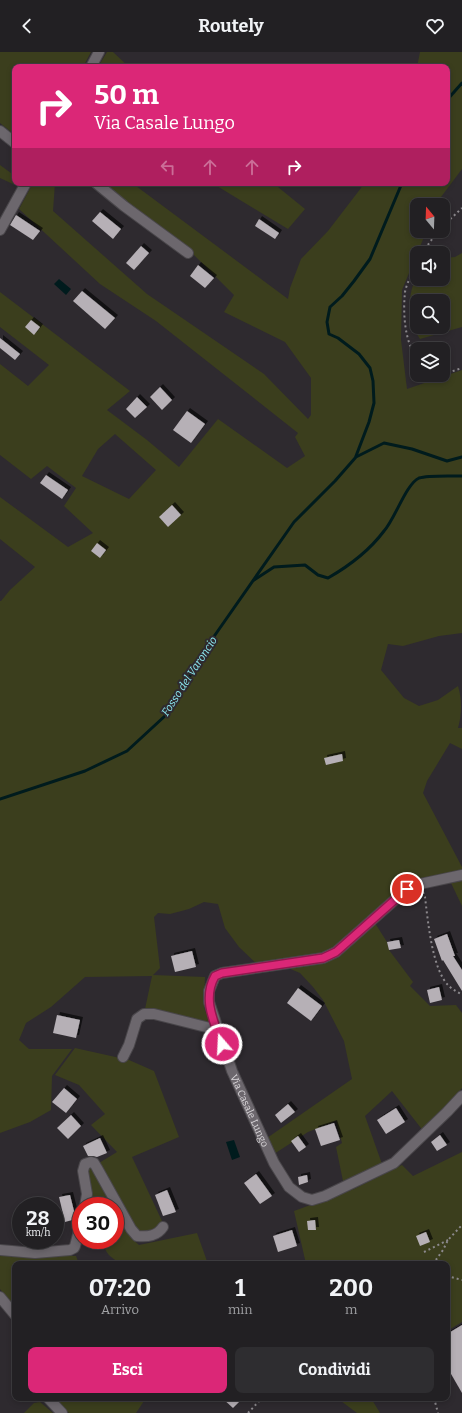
<!DOCTYPE html>
<html lang="it">
<style>
body{margin:0;font-family:Bitter,serif;background:#2e2d30;color:#f1f3f6;height:100vh;display:flex;flex-direction:column;font-size:15px;white-space:nowrap}
*{box-sizing:border-box;margin:0}
p{font-size:13px;color:#a2a3a6}
.icon{flex:none;width:22px;height:22px;fill:none;stroke:currentColor;stroke-width:2;stroke-linecap:round;stroke-linejoin:round}
.map{position:relative;flex:1;overflow:hidden}
.panel{position:absolute;left:12px;top:1209px;width:438px;height:140px;display:flex;flex-direction:column;background:#222023;border-radius:8px;box-shadow:0 2px 6px #0003,0 0 0 1px #3f3e41}
.panel>*{flex:none}
.guide{position:absolute;left:12px;top:12px;width:438px;height:122px;border-radius:8px;box-shadow:0 2px 6px #0003,0 0 0 1px #3f3e41;background:#db2777;color:#fff;overflow:hidden}
.needle{width:26px;rotate:341deg}
.controls{position:absolute;left:410px;top:146px;display:grid;gap:8px}
.controls a{display:grid;place-items:center;width:40px;height:40px;border-radius:8px;background:#222023;box-shadow:0 2px 6px #0003,0 0 0 1px #3f3e41;font-size:20px}
.speed{position:absolute;left:12px;top:1145px;display:flex;gap:8px;font-size:20px;font-weight:700;text-align:center}
.speed>*{display:grid;place-content:center;width:52px;height:52px;border-radius:50%;background:#222023;box-shadow:0 2px 6px #0003,0 0 0 1px #3f3e41;line-height:1}
.speed small{font-size:10px;font-weight:400}
.speed .limit{border:6px solid #d22;background:#fff;color:#111}
.pin{position:absolute;display:grid;place-items:center;width:34px;height:34px;color:#fff;margin:-17px;border:2px solid #fff;border-radius:50%;box-shadow:0 1px 4px #0007}
.me{position:absolute;width:44px;margin:-22px;rotate:341deg;stroke-linejoin:round;filter:drop-shadow(0 0 3px #0008)}
.turn{display:flex;align-items:center;gap:14px;height:84px;padding:0 16px;font-size:18px}
.turn .icon{width:52px;height:52px;stroke-width:2.5}
.turn b{display:block;font-size:28px;line-height:34px}
.lanes{display:flex;align-items:center;height:38px;padding:0 16px;background:#0003;justify-content:center;gap:20px;direction:ltr}
.lanes .off{opacity:.35}
.eta{display:flex;justify-content:space-evenly;align-items:center;height:68px;text-align:center}
.eta b{font-size:24px;font-weight:700;line-height:28px}
.button{display:flex;gap:8px;margin-top:auto;padding:8px 16px}
.button a{flex:1;height:46px;border-radius:8px;background:#db2777;color:#fff;font-size:16px;font-weight:700;line-height:46px;text-align:center}
.button a+a{background:#2e2d30;color:#f1f3f6}
header{display:flex;justify-content:space-between;align-items:center;height:52px;padding:0 16px;background:#222023;font-size:18px;font-weight:700}
.map>svg:first-child{display:block}
.green{fill:#3b3e1d;fill-rule:evenodd}
.water{fill:#001b1d}
.lines{fill:none;stroke-linecap:round;stroke-linejoin:round}
.stream{stroke:#001b1d;stroke-width:3}
.building{fill:#b6b0b6;filter:url(#shadow)}
.minor-casing{stroke:#49464a;stroke-width:12}
.path{stroke:#8c898d;stroke-width:2;stroke-dasharray:2 3;stroke-linecap:butt}
.minor{stroke:#6c676d;stroke-width:10}
.route-casing{stroke:#8e194d;stroke-width:10}
.route{stroke:#db2777;stroke-width:7}
.labels{text-anchor:middle;stroke-width:4;stroke-linejoin:round;paint-order:stroke}
.street-label{font-size:10px;fill:#dbd8db;stroke:#2e2a2f}
.water-label{font-size:11px;font-style:italic;fill:#8ce9f1;stroke:#2e2a2f}
</style>
<header><svg class="icon" aria-label="back" viewBox="0 0 24 24"><path d="M15 5l-7 7 7 7"/></svg>Routely<svg class="icon" aria-label="heart" viewBox="0 0 24 24"><path d="M12 20l-8-8c-3-5 5-10 8-4 3-6 11-1 8 4z"/></svg></header>
<div class="map">
<svg width="462" height="1361" viewBox="0 0 462 1361">
<defs>
<filter id="shadow"><feDropShadow dx="3" dy="-3" stdDeviation="0" flood-color="#0009"/></filter>
</defs>
<rect width="100%" height="100%" fill="#2e2a2f"/>
<!-- green -->
<g class="green">
<polygon points="0,0 91,0 83,15 15,15 15,83 0,71"/>
<polygon points="107,0 113,0 129,15 98,15"/>
<path d="M 420,0 L 462,0 L 462,117 L 435,153 L 417,153 L 417,179 L 425,179 L 424,185 L 402,238 L 401,288 L 407,337 L 462,318 L 462,581 L 439,584 L 403,594 L 388,592 L 381,618 L 404,646 L 419,654 L 438,648 L 458,634 C 462,647 462,662 458,676 L 462,676 L 462,697 L 450,691 L 427,729 L 423,741 L 462,815 L 462,820 L 423,826 L 408,832 L 373,868 L 387,890 L 389,898 L 413,930 L 410,934 L 430,954 L 456,953 L 462,961 L 462,1036 L 424,1080 L 392,1039 L 365,1064 L 382,1112 L 343,1129 L 336,1095 L 342,1091 L 336,1069 L 308,1080 L 274,1102 L 267,1086 L 352,1027 L 344,989 L 323,948 L 313,935 L 300,921 L 281,913 L 260,915 L 239,895 L 225,876 L 218,852 L 204,850 L 189,857 L 170,862 L 158,861 L 154,865 L 160,916 L 153,923 L 205,925 L 204,955 L 210,971 L 145,957 L 152,924 L 85,925 L 51,955 L 26,971 L 19,988 L 29,997 L 72,997 L 52,1024 L 51,1058 L 30,1070 L 0,1081 L 0,549 L 1,549 L 10,538 L 35,515 L 0,487 L 0,445 L 68,495 L 93,481 L 64,454 L 76,436 L 47,414 L 31,427 L 0,403 L 0,312 L 28,334 L 49,313 L 0,275 L 0,240 L 130,339 L 107,358 L 147,388 L 179,415 L 218,367 L 287,416 L 305,404 L 295,385 L 298,381 L 156,269 L 100,232 L 19,157 L 33,131 L 55,131 L 53,159 L 147,242 L 264,322 L 308,367 L 311,363 L 311,326 L 285,290 L 224,260 L 234,243 L 193,202 L 102,131 L 132,131 L 288,247 L 290,236 L 301,207 L 328,179 L 361,136 L 363,131 L 447,131 L 447,15 L 417,15 ZM 115,382 L 156,418 L 129,447 L 82,424 L 98,397 Z"/>
<polygon points="0,113 15,124 15,133 0,126"/>
<polygon points="212,131 273,131 305,157 288,177"/>
<path d="M 462,201 L 462,275 L 420,287 C 408,270 406,243 417,225 L 417,227 L 443,227 L 443,206 L 455,205 ZM 417,249 L 443,249 L 443,275 L 417,275 Z"/>
<polygon points="462,829 462,854 451,831"/>
<polygon points="75,996 129,1008 154,1019 179,1085 132,1105 162,1169 157,1177 144,1180 138,1179 99,1111 117,1100 91,1073 105,1062 79,1033 55,1023"/>
<polygon points="462,1100 462,1270 447,1279 447,1212 306,1212 294,1159 354,1137 402,1113 413,1124"/>
<polygon points="90,1114 93,1116 114,1154 93,1154 90,1144 87,1115"/>
<path d="M 115,1156 L 131,1186 L 139,1193 L 197,1181 L 208,1212 L 122,1212 C 111,1206 104,1201 103,1188 L 115,1188 Z"/>
<polygon points="0,1202 76,1204 79,1212 15,1212 15,1257 0,1237"/>
<polygon points="53,1346 146,1346 136,1361 69,1361"/>
<polygon points="337,1346 371,1346 380,1361 357,1361"/>
<polygon points="40,1350 53,1361 24,1361 34,1351"/>
</g>
<!-- water -->
<g class="water">
<polygon points="59,227 71,237 66,243 54,232"/>
<polygon points="234,1088 240,1105 232,1108 226,1090"/>
</g>
<g class="lines">
<!-- stream -->
<g class="stream">
<polyline points="447,48 462,31"/>
<polyline points="356,404 369,370 374,351 373,329 370,316 359,302 338,286 329,282 327,270 330,255 342,244 354,229 370,207 402,131"/>
<path d="M 254,528 L 274,515 L 305,513 L 318,523 L 328,526 C 349,514 369,499 384,479 C 395,467 406,432 419,426 C 428,423 452,424 462,424"/>
<polyline points="0,747 85,719 127,699 166,663 215,583 294,470 335,429 356,405 384,391 412,397 447,409 462,405"/>
</g>
</g>
<!-- building -->
<g class="building">
<polygon points="100,160 121,177 113,187 92,169"/>
<polygon points="16,163 40,179 33,188 10,173"/>
<polygon points="259,167 279,181 275,187 255,174"/>
<polygon points="141,194 149,201 134,218 126,211"/>
<polygon points="198,213 214,226 205,236 190,224"/>
<polygon points="82,239 115,266 105,277 73,249"/>
<polygon points="31,268 40,275 34,283 25,275"/>
<polygon points="0,286 20,302 15,308 0,296"/>
<polygon points="160,335 172,348 162,358 150,345"/>
<polygon points="137,345 147,355 135,366 126,357"/>
<polygon points="187,359 205,372 191,391 173,378"/>
<polygon points="46,423 68,438 62,447 40,431"/>
<polygon points="172,453 181,463 168,475 159,465"/>
<polygon points="97,491 106,498 100,506 91,499"/>
<polygon points="342,702 343,709 326,713 324,706"/>
<polygon points="447,882 455,904 453,904 462,918 462,939 443,908 442,909 434,887"/>
<polygon points="399,888 401,896 389,898 387,890"/>
<polygon points="192,899 196,915 175,920 171,904"/>
<polygon points="439,935 442,948 430,951 427,938"/>
<polygon points="298,936 322,954 311,969 287,951"/>
<polygon points="57,963 80,968 76,986 53,981"/>
<polygon points="64,1036 77,1047 66,1061 52,1050"/>
<polygon points="288,1052 295,1060 281,1071 275,1063"/>
<polygon points="396,1056 405,1070 386,1082 377,1068"/>
<polygon points="71,1063 81,1074 68,1087 57,1076"/>
<polygon points="334,1071 340,1088 321,1094 315,1077"/>
<polygon points="440,1083 447,1093 437,1099 431,1090"/>
<polygon points="298,1084 306,1095 299,1100 291,1089"/>
<polygon points="100,1086 107,1101 97,1105 93,1104 88,1104 83,1094"/>
<polygon points="256,1122 272,1144 260,1152 244,1131"/>
<polygon points="307,1123 308,1130 299,1133 298,1125"/>
<polygon points="167,1138 176,1160 163,1164 155,1143"/>
<polygon points="70,1143 76,1167 65,1170 59,1145"/>
<polygon points="315,1168 316,1178 308,1178 307,1169"/>
<polygon points="292,1178 297,1194 278,1200 273,1184"/>
<polygon points="426,1180 430,1190 420,1194 416,1184"/>
<polygon points="462,1273 462,1341 447,1315 447,1282"/>
<polygon points="222,1346 243,1346 233,1356"/>
</g>
<g class="lines">
<defs>
<g id="minor">
<polyline points="91,15 99,0"/>
<polyline points="0,79 15,91"/>
<polyline points="96,131 124,154 188,201"/>
<polyline points="0,178 26,131"/>
<path id="s1" d="M 462,823 L 420,832 L 407,837 L 336,900 L 323,906 L 222,921 L 215,924 L 209,939 L 209,950 L 232,1019 L 274,1111 L 289,1135 L 302,1145 L 312,1148 L 325,1144 L 394,1111 L 447,1060 L 462,1044"/>
<polyline points="123,1005 129,993 137,967 144,962 154,962 218,978"/>
<path d="M 85,1154 L 87,1142 L 83,1119 L 85,1112 L 91,1110 L 94,1111 L 97,1116 L 131,1177 L 137,1184 C 148,1185 157,1184 163,1175"/>
<polyline points="0,1198 35,1201 70,1198 74,1196 75,1194 81,1171"/>
<polyline points="0,1245 15,1263"/>
<polyline points="48,1346 62,1361"/>
</g>
</defs>
<!-- minor casing -->
<use href="#minor" class="minor-casing"/>
<!-- path -->
<g class="path">
<polyline points="443,174 462,156"/>
<polyline points="422,201 438,179"/>
<path d="M 417,211 C 413,220 407,230 405,240 C 403,260 404,289 417,306"/>
<polyline points="443,321 447,321 462,316"/>
<path d="M 423,840 L 425,845 C 428,869 432,918 449,934 C 453,938 458,940 462,943"/>
<polyline points="424,1200 448,1188"/>
<polyline points="433,1212 443,1198 448,1188 462,1173"/>
<polyline points="447,1224 462,1228"/>
<polyline points="434,1346 438,1361"/>
<polyline points="248,1361 262,1346"/>
</g>
<!-- minor -->
<use href="#minor" class="minor"/>
</g>
<g class="lines">
<defs>
<path id="route" d="M 222,992 C 214,970 202,947 215,924 L 222,921 L 323,906 L 336,900 L 407,837"/>
</defs>
<!-- route casing -->
<use href="#route" class="route-casing"/>
<!-- route -->
<use href="#route" class="route"/>
</g>
<g class="labels">
<!-- street labels -->
<g class="street-label">
<text dy="4" stroke="none"><textPath href="#s1" startOffset="419">Via Casale Lungo</textPath></text>
</g>
<!-- water labels -->
<g class="water-label">
<text transform="translate(189 624) rotate(-57)" y="4">Fosso del Varoncio</text>
</g>
</g>
</svg>
<div class="controls">
<a><svg class="needle" viewBox="-14 -14 28 28"><path d="M0-13l5 13h-10z" fill="#e53935"/><path d="M0 13l5-13h-10z" fill="#a2a3a6"/></svg></a>
<a><svg class="icon" aria-label="sound" viewBox="0 0 24 24"><path d="M4 9h4l5-4v14l-5-4H4zM17 9q2 3 0 6"/></svg></a>
<a><svg class="icon" aria-label="search" viewBox="0 0 24 24"><circle cx="10" cy="10" r="6"/><path d="M15 15l6 6"/></svg></a>
<a><svg class="icon" aria-label="layers" viewBox="0 0 24 24"><path d="M12 4l9 5-9 5-9-5zM3 14l9 5 9-5"/></svg></a>
</div>
<div class="speed"><div>28<small>km/h</small></div><div class="limit">30</div></div>
<div class="pin" style="left:407px;top:837px;background:#d93025"><svg class="icon" aria-label="arrive" viewBox="0 0 24 24"><path d="M6 21V4h12l-3 4 3 4H6"/></svg></div>
<svg class="me" style="left:222px;top:992px" viewBox="-20 -20 40 40"><circle r="17" fill="#db2777" stroke="#fff" stroke-width="3"/><path d="M0-11L8 9 0 5-8 9z" fill="#fff"/></svg>
<div class="guide">
<div class="turn"><svg class="icon" aria-label="right" viewBox="0 0 24 24"><path d="M7 20v-9h11M14 6l5 5-5 5"/></svg><div><b>50 m</b>Via Casale Lungo</div></div>
<div class="lanes"><svg class="icon off" aria-label="left" viewBox="0 0 24 24"><path d="M17 20v-9H6M10 6l-5 5 5 5"/></svg><svg class="icon off" aria-label="ahead" viewBox="0 0 24 24"><path d="M12 20V5M6 11l6-6 6 6"/></svg><svg class="icon off" aria-label="ahead" viewBox="0 0 24 24"><path d="M12 20V5M6 11l6-6 6 6"/></svg><svg class="icon" aria-label="right" viewBox="0 0 24 24"><path d="M7 20v-9h11M14 6l5 5-5 5"/></svg></div>
</div>
<section class="panel">
<div class="eta">
<div><b>07:20</b><p>Arrivo</p></div>
<div><b>1</b><p>min</p></div>
<div><b>200</b><p>m</p></div>
</div>
<div class="button"><a>Esci</a><a>Condividi</a></div>
</section>
</div>
